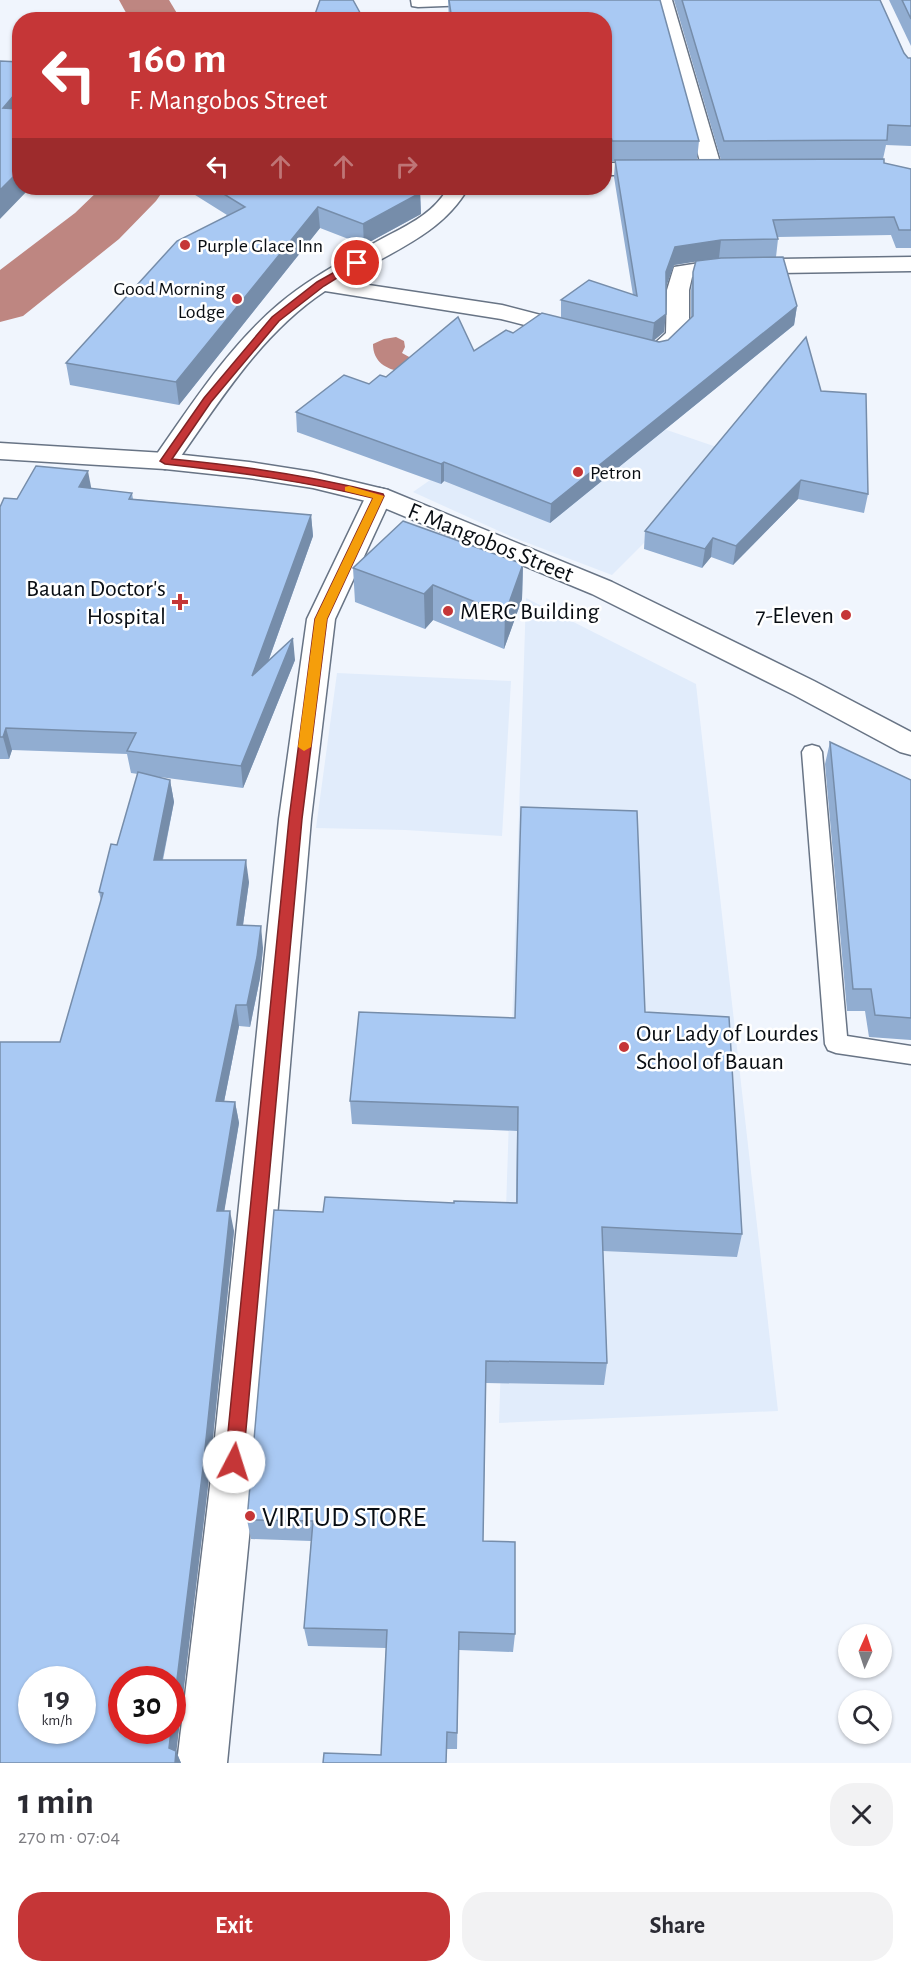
<!DOCTYPE html>
<meta charset="utf-8">
<style>
body{margin:0;font-family:"Alegreya Sans",sans-serif;background:#f2f2f3;color:#2b2b33;height:100vh;display:flex;flex-direction:column;font-size:22px;white-space:nowrap}
*{box-sizing:border-box;margin:0}
p{font-size:20px;color:#7c7c81}
.icon{flex:none;width:33px;height:33px;fill:none;stroke:currentColor;stroke-width:2;stroke-linecap:round;stroke-linejoin:round}
.map{position:relative;height:1763px;overflow:hidden}
.sheet{display:flex;flex-direction:column;background:#fff;flex:1}
.sheet>*{flex:none}
.banner{position:absolute;left:12px;top:12px;width:600px;height:183px;border-radius:24px;box-shadow:0 2px 4px #0004;background:#c53637;color:#fff;overflow:hidden}
.needle{width:39px;rotate:3deg}
.fabs{position:absolute;left:838px;top:1624px;display:grid;gap:12px}
.fabs a{display:grid;place-items:center;width:54px;height:54px;border-radius:50%;background:#fff;box-shadow:0 2px 4px #0004;font-size:30px}
.speed{position:absolute;left:18px;top:1666px;display:flex;gap:12px;font-size:30px;font-weight:700;text-align:center}
.speed>*{display:grid;place-content:center;width:78px;height:78px;border-radius:50%;background:#fff;box-shadow:0 2px 4px #0004;line-height:1}
.speed small{font-size:15px;font-weight:400}
.speed .limit{border:9px solid #d22;background:#fff;color:#111}
.pin{position:absolute;display:grid;place-items:center;width:51px;height:51px;color:#fff;margin:-26px;border:3px solid #fff;border-radius:50%;box-shadow:0 2px 6px #0007}
.me{position:absolute;width:66px;margin:-33px;rotate:5deg;stroke-linejoin:round;filter:drop-shadow(0 0 4px #0008)}
.turn{display:flex;align-items:center;gap:21px;height:126px;padding:0 18px;font-size:27px}
.turn .icon{width:78px;height:78px;stroke-width:2.5}
.turn b{display:block;font-size:42px;line-height:51px}
.lanes{display:flex;align-items:center;height:57px;padding:0 18px;background:#0003;justify-content:center;gap:30px;direction:ltr}
.lanes .off{opacity:.35}
.round{display:grid;place-items:center;flex:none;width:63px;height:63px;border-radius:24px;background:#f2f2f3}
.head{display:flex;align-items:center;justify-content:space-between;height:102px;padding:0 18px}
h1{font-size:36px;font-weight:600;line-height:45px}
.primary-button{display:flex;gap:12px;margin-top:auto;padding:12px 18px}
.primary-button a{flex:1;height:69px;border-radius:24px;background:#c53637;color:#fff;font-size:24px;font-weight:600;line-height:69px;text-align:center}
.primary-button a+a{background:#f2f2f3;color:#2b2b33}
.map>svg:first-child{display:block}
.built{fill:#e1ecfb}
.water{fill:#be8681}
.lines{fill:none;stroke-linecap:round;stroke-linejoin:round}
.river{fill:#be8681;fill-rule:evenodd}
.service-casing{stroke:#687485;stroke-width:3}
.minor-casing{stroke:#687485;stroke-width:3}
.primary-casing{stroke:#687485;stroke-width:3}
.service{fill:#fff;fill-rule:evenodd}
.minor{fill:#fff;fill-rule:evenodd}
.primary{fill:#fff;fill-rule:evenodd}
.wall{fill:#91add1;fill-rule:evenodd}
.shaded-wall{fill:#768daa}
.building{fill:#a9c9f3;stroke:#768daa;stroke-width:1.5;fill-rule:evenodd}
.route{fill:#c53637;stroke:#802324;stroke-width:1.5}
.slow{fill:#f59e0b}
.poi-dot{fill:#c53637;stroke:#fff;stroke-width:2}
.labels{text-anchor:middle;stroke-width:5;stroke-linejoin:round;paint-order:stroke}
.far-poi-label{font-size:20px;fill:#080d13;stroke:#fff;text-anchor:start}
.street-label{font-size:24px;fill:#080d13;stroke:#fff}
.poi-label{font-size:24px;fill:#080d13;stroke:#fff;text-anchor:end}
.near-poi-label{font-size:28px;fill:#080d13;stroke:#fff;text-anchor:start}
</style>
<div class="map">
<svg width="911" height="1763" viewBox="0 0 911 1763">
<rect width="100%" height="100%" fill="#f0f5fd"/>
<!-- built -->
<g class="built">
<polygon points="556,392 734,453 612,575 512,537 413,492"/>
<polygon points="526,598 696,684 778,1411 499,1423"/>
<polygon points="337,673 511,681 502,836 405,830 316,828"/>
</g>
<!-- water -->
<path class="water" d="M 396,337 L 404,341 L 405,347 L 402,353 L 411,358 L 402,372 C 386,369 373,362 373,344 L 384,339 Z"/>
<g class="lines">
<!-- river -->
<g class="river">
<polygon points="119,0 169,0 181,20 130,20"/>
<polygon points="101,188 165,188 156,201 119,239 23,316 0,322 0,270 75,213"/>
</g>
<defs>
<polygon id="service" points="812,745 819,747 822,752 847,1036 911,1046 911,1064 836,1053 828,1050 825,1044 802,752 805,747"/>
<g id="minor">
<polygon points="411,0 478,0 476,4 470,5 418,7 412,6"/>
<polygon points="656,0 672,0 722,169 719,173 705,173 702,169"/>
<polygon points="604,163 660,163 667,165 670,169 667,173 660,175 604,175"/>
<path d="M 448,188 L 468,188 C 442,235 386,254 342,281 L 502,305 L 583,326 L 586,331 L 583,336 L 575,338 L 501,319 L 325,291 C 260,334 218,404 174,466 L 165,469 L 156,466 L 152,461 C 190,407 228,347 279,304 C 308,279 343,261 376,242 C 403,227 432,216 448,188 Z"/>
<path d="M 911,257 L 911,271 L 719,274 L 692,277 L 689,290 L 689,335 C 671,361 662,360 635,353 L 631,348 L 635,343 L 643,341 L 654,344 L 666,333 L 667,290 L 674,267 L 719,260 Z"/>
<polygon points="379,488 388,490 392,496 335,619 311,819 254,1486 227,1763 177,1763 210,1486 279,819 307,619 366,496 370,490"/>
</g>
<polygon id="primary" points="0,443 165,453 249,462 313,472 388,490 612,582 814,681 911,732 911,755 900,752 794,695 592,594 370,502 313,488 249,478 165,469 0,459"/>
</defs>
<!-- service casing -->
<use href="#service" class="service-casing"/>
<!-- minor casing -->
<use href="#minor" class="minor-casing"/>
<!-- primary casing -->
<use href="#primary" class="primary-casing"/>
<!-- service -->
<use href="#service" class="service"/>
<!-- minor -->
<use href="#minor" class="minor"/>
<!-- primary -->
<use href="#primary" class="primary"/>
</g>
<!-- wall -->
<g class="wall">
<path d="M 448,0 L 660,0 L 699,141 L 697,160 L 721,160 L 674,0 L 880,0 L 904,53 L 908,58 L 911,58 L 911,146 L 886,145 L 883,159 L 884,163 L 911,169 L 911,248 L 896,248 L 891,235 L 778,237 L 778,239 L 776,257 L 797,306 L 794,325 L 550,523 L 444,481 L 441,484 L 297,432 L 296,412 L 386,377 L 474,351 L 513,333 L 561,317 L 561,300 L 633,295 L 614,177 L 615,161 L 611,161 L 606,140 L 604,140 L 604,20 L 449,20 ZM 696,261 L 693,272 L 691,290 L 691,318 L 668,340 L 659,342 L 653,341 L 664,332 L 666,286 L 674,265 Z"/>
<polygon points="889,0 911,0 911,46"/>
<polygon points="184,188 420,188 421,214 364,245 320,228 179,405 70,385 66,363 227,215"/>
<polygon points="821,391 868,494 864,513 798,499 733,565 711,557 702,568 644,549 645,531"/>
<polygon points="91,489 132,493 133,499 311,515 313,536 268,662 295,660 243,788 152,776 170,780 174,802 163,860 249,882 243,925 263,948 260,978 250,1027 239,1026 224,1102 235,1102 239,1123 224,1211 234,1231 208,1486 176,1751 181,1763 0,1763 60,1042 101,901 99,892 117,845 138,774 131,773 127,754 12,750 9,759 0,759 0,507"/>
<polygon points="523,564 522,599 504,649 433,620 425,629 355,602 353,568"/>
<polygon points="830,742 911,780 911,1040 869,1037 865,1011 847,1011 825,764"/>
<polygon points="645,1012 742,1234 737,1257 603,1251 607,1363 604,1385 486,1383 483,1541 515,1634 513,1652 459,1650 457,1749 447,1749 381,1755 386,1648 308,1646 304,1628 311,1541 251,1539 247,1520 323,1212 454,1203 516,1203 517,1131 352,1124 350,1101 515,1018"/>
</g>
<!-- shaded-wall -->
<g class="shaded-wall">
<polygon points="20,88 20,116 3,108"/>
<polygon points="20,170 20,188 30,188 0,219 0,190"/>
<polygon points="420,193 421,214 364,245 363,224"/>
<polygon points="318,207 320,228 179,405 176,382"/>
<polygon points="721,240 719,258 674,265 665,290 666,272 675,247"/>
<polygon points="797,306 794,325 550,523 551,504"/>
<polygon points="666,314 664,332 652,342 654,323"/>
<polygon points="444,462 444,481 441,484 441,464"/>
<polygon points="88,471 92,492 79,487"/>
<polygon points="801,480 798,499 733,565 736,546"/>
<polygon points="311,515 313,536 255,698 252,676"/>
<polygon points="713,538 711,557 702,568 705,549"/>
<polygon points="523,564 522,599 504,649 505,614"/>
<polygon points="433,585 433,620 425,629 424,594"/>
<polygon points="293,638 295,660 243,788 241,766"/>
<polygon points="6,728 12,750 9,759 3,737"/>
<polygon points="170,780 174,802 158,881 154,860"/>
<polygon points="246,860 249,882 240,946 237,925"/>
<polygon points="261,926 263,948 260,978 250,1027 247,1005"/>
<polygon points="236,1005 239,1026 220,1122 216,1101"/>
<polygon points="235,1102 239,1123 221,1231 217,1211"/>
<polygon points="230,1211 234,1231 208,1486 175,1763 169,1748 171,1731 172,1731 172,1720"/>
<polygon points="176,1751 181,1763 175,1763"/>
</g>
<!-- building -->
<g class="building">
<polygon points="320,0 353,0 364,20 313,20"/>
<polygon points="449,0 660,0 699,141 612,141 607,120 604,120 604,20 452,20"/>
<polygon points="682,0 880,0 904,53 908,58 911,58 911,126 888,125 887,140 724,141"/>
<polygon points="902,0 911,0 911,19"/>
<polygon points="0,61 20,62 20,88 3,108 20,109 20,170 0,190"/>
<polygon points="884,159 884,163 911,169 911,230 899,230 894,217 773,220 778,239 721,240 675,247 666,272 666,314 654,323 561,300 589,280 637,296 615,160"/>
<polygon points="214,188 420,188 420,193 363,224 318,207 176,382 66,363 177,241 245,207"/>
<polygon points="783,257 797,306 551,504 444,462 441,464 296,412 344,375 369,384 380,375 386,377 458,317 474,351 506,330 513,333 542,313 659,342 668,340 693,316 693,272 696,261 721,258"/>
<polygon points="806,337 821,391 866,394 868,494 801,480 736,546 713,538 705,549 645,531"/>
<polygon points="36,466 88,471 79,487 132,493 129,499 311,515 252,676 293,638 241,766 127,751 136,733 6,728 3,737 0,737 0,507 4,498 17,499"/>
<polygon points="403,521 523,564 505,614 433,585 424,594 353,568"/>
<polygon points="830,742 911,780 911,1018 875,1015 871,989 853,989"/>
<path d="M 138,772 L 170,780 L 154,860 L 246,860 L 237,925 L 261,926 L 257,957 L 247,1005 L 236,1005 L 216,1101 L 235,1102 L 217,1211 L 230,1211 L 203,1468 L 172,1720 L 172,1680 L 122,1680 L 122,1731 L 171,1731 L 169,1748 L 176,1751 L 175,1763 L 0,1763 L 0,1042 L 60,1042 L 103,893 L 99,892 L 111,844 L 117,845 ZM 32,1680 L 82,1680 L 82,1731 L 32,1731 Z"/>
<polygon points="521,807 637,811 645,1012 729,1017 742,1234 602,1227 607,1363 486,1361 483,1541 515,1542 515,1634 459,1632 457,1733 447,1732 446,1763 323,1763 324,1753 381,1755 387,1630 304,1628 313,1521 247,1520 274,1210 323,1212 325,1197 454,1203 454,1201 517,1203 518,1107 350,1101 359,1012 515,1018"/>
</g>
<!-- route -->
<path class="route" d="M 354,261 L 361,263 L 324,286 L 279,321 L 211,402 L 172,459 C 244,466 313,476 383,494 L 384,496 L 327,619 L 302,819 L 243,1462 L 240,1468 L 234,1471 L 228,1468 L 225,1462 L 289,819 L 315,619 L 373,498 C 304,481 236,472 165,464 L 160,461 L 204,398 L 272,317 L 317,282 Z"/>
<!-- slow -->
<polygon class="slow" points="349,486 384,496 327,619 311,747 304,751 298,747 315,619 373,498 345,491 345,487"/>
<!-- markers -->
<g class="poi-dot">
<circle cx="185" cy="245" r="6"/>
<circle cx="237" cy="299" r="6"/>
<circle cx="578" cy="472" r="6"/>
<path d="M177 593h6v6h6v6h-6v6h-6v-6h-6v-6h6z"/>
<circle cx="448" cy="611" r="6"/>
<circle cx="846" cy="615" r="6"/>
<circle cx="624" cy="1047" r="6"/>
<circle cx="250" cy="1516" r="6"/>
</g>
<g class="labels">
<!-- far-poi labels -->
<g class="far-poi-label">
<text x="197" y="252">Purple Glace Inn</text>
<text x="225" y="295" text-anchor="end">Good Morning<tspan x="225" dy="23">Lodge</tspan></text>
<text x="590" y="479">Petron</text>
</g>
<!-- street labels -->
<g class="street-label">
<text transform="translate(491 542) rotate(22)" y="8">F. Mangobos Street</text>
</g>
<!-- poi labels -->
<g class="poi-label">
<text x="166" y="596">Bauan Doctor's<tspan x="166" dy="28">Hospital</tspan></text>
<text x="460" y="619" text-anchor="start">MERC Building</text>
<text x="834" y="623">7-Eleven</text>
<text x="636" y="1041" text-anchor="start">Our Lady of Lourdes<tspan x="636" dy="28">School of Bauan</tspan></text>
</g>
<!-- near-poi labels -->
<g class="near-poi-label">
<text x="262" y="1526">VIRTUD STORE</text>
</g>
</g>
</svg>
<div class="fabs">
<a><svg class="needle" viewBox="-14 -14 28 28"><path d="M0-13l5 13h-10z" fill="#e53935"/><path d="M0 13l5-13h-10z" fill="#7c7c81"/></svg></a>
<a><svg class="icon" aria-label="search" viewBox="0 0 24 24"><circle cx="10" cy="10" r="6"/><path d="M15 15l6 6"/></svg></a>
</div>
<div class="speed"><div>19<small>km/h</small></div><div class="limit">30</div></div>
<div class="pin" style="left:357px;top:263px;background:#d93025"><svg class="icon" aria-label="arrive" viewBox="0 0 24 24"><path d="M6 21V4h12l-3 4 3 4H6"/></svg></div>
<svg class="me" style="left:234px;top:1462px" viewBox="-20 -20 40 40"><circle r="19" fill="#fff"/><path d="M0-13L10 11 0 6-10 11z" fill="#c53637"/></svg>
<div class="banner">
<div class="turn"><svg class="icon" aria-label="left" viewBox="0 0 24 24"><path d="M17 20v-9H6M10 6l-5 5 5 5"/></svg><div><b>160 m</b>F. Mangobos Street</div></div>
<div class="lanes"><svg class="icon" aria-label="left" viewBox="0 0 24 24"><path d="M17 20v-9H6M10 6l-5 5 5 5"/></svg><svg class="icon off" aria-label="ahead" viewBox="0 0 24 24"><path d="M12 20V5M6 11l6-6 6 6"/></svg><svg class="icon off" aria-label="ahead" viewBox="0 0 24 24"><path d="M12 20V5M6 11l6-6 6 6"/></svg><svg class="icon off" aria-label="right" viewBox="0 0 24 24"><path d="M7 20v-9h11M14 6l5 5-5 5"/></svg></div>
</div>
</div>
<section class="sheet">
<div class="head"><div><h1>1 min</h1><p>270 m · 07:04</p></div><a class="round"><svg class="icon" aria-label="close" viewBox="0 0 24 24"><path d="M6 6l12 12M18 6L6 18"/></svg></a></div>
<div class="primary-button"><a>Exit</a><a>Share</a></div>
</section>
